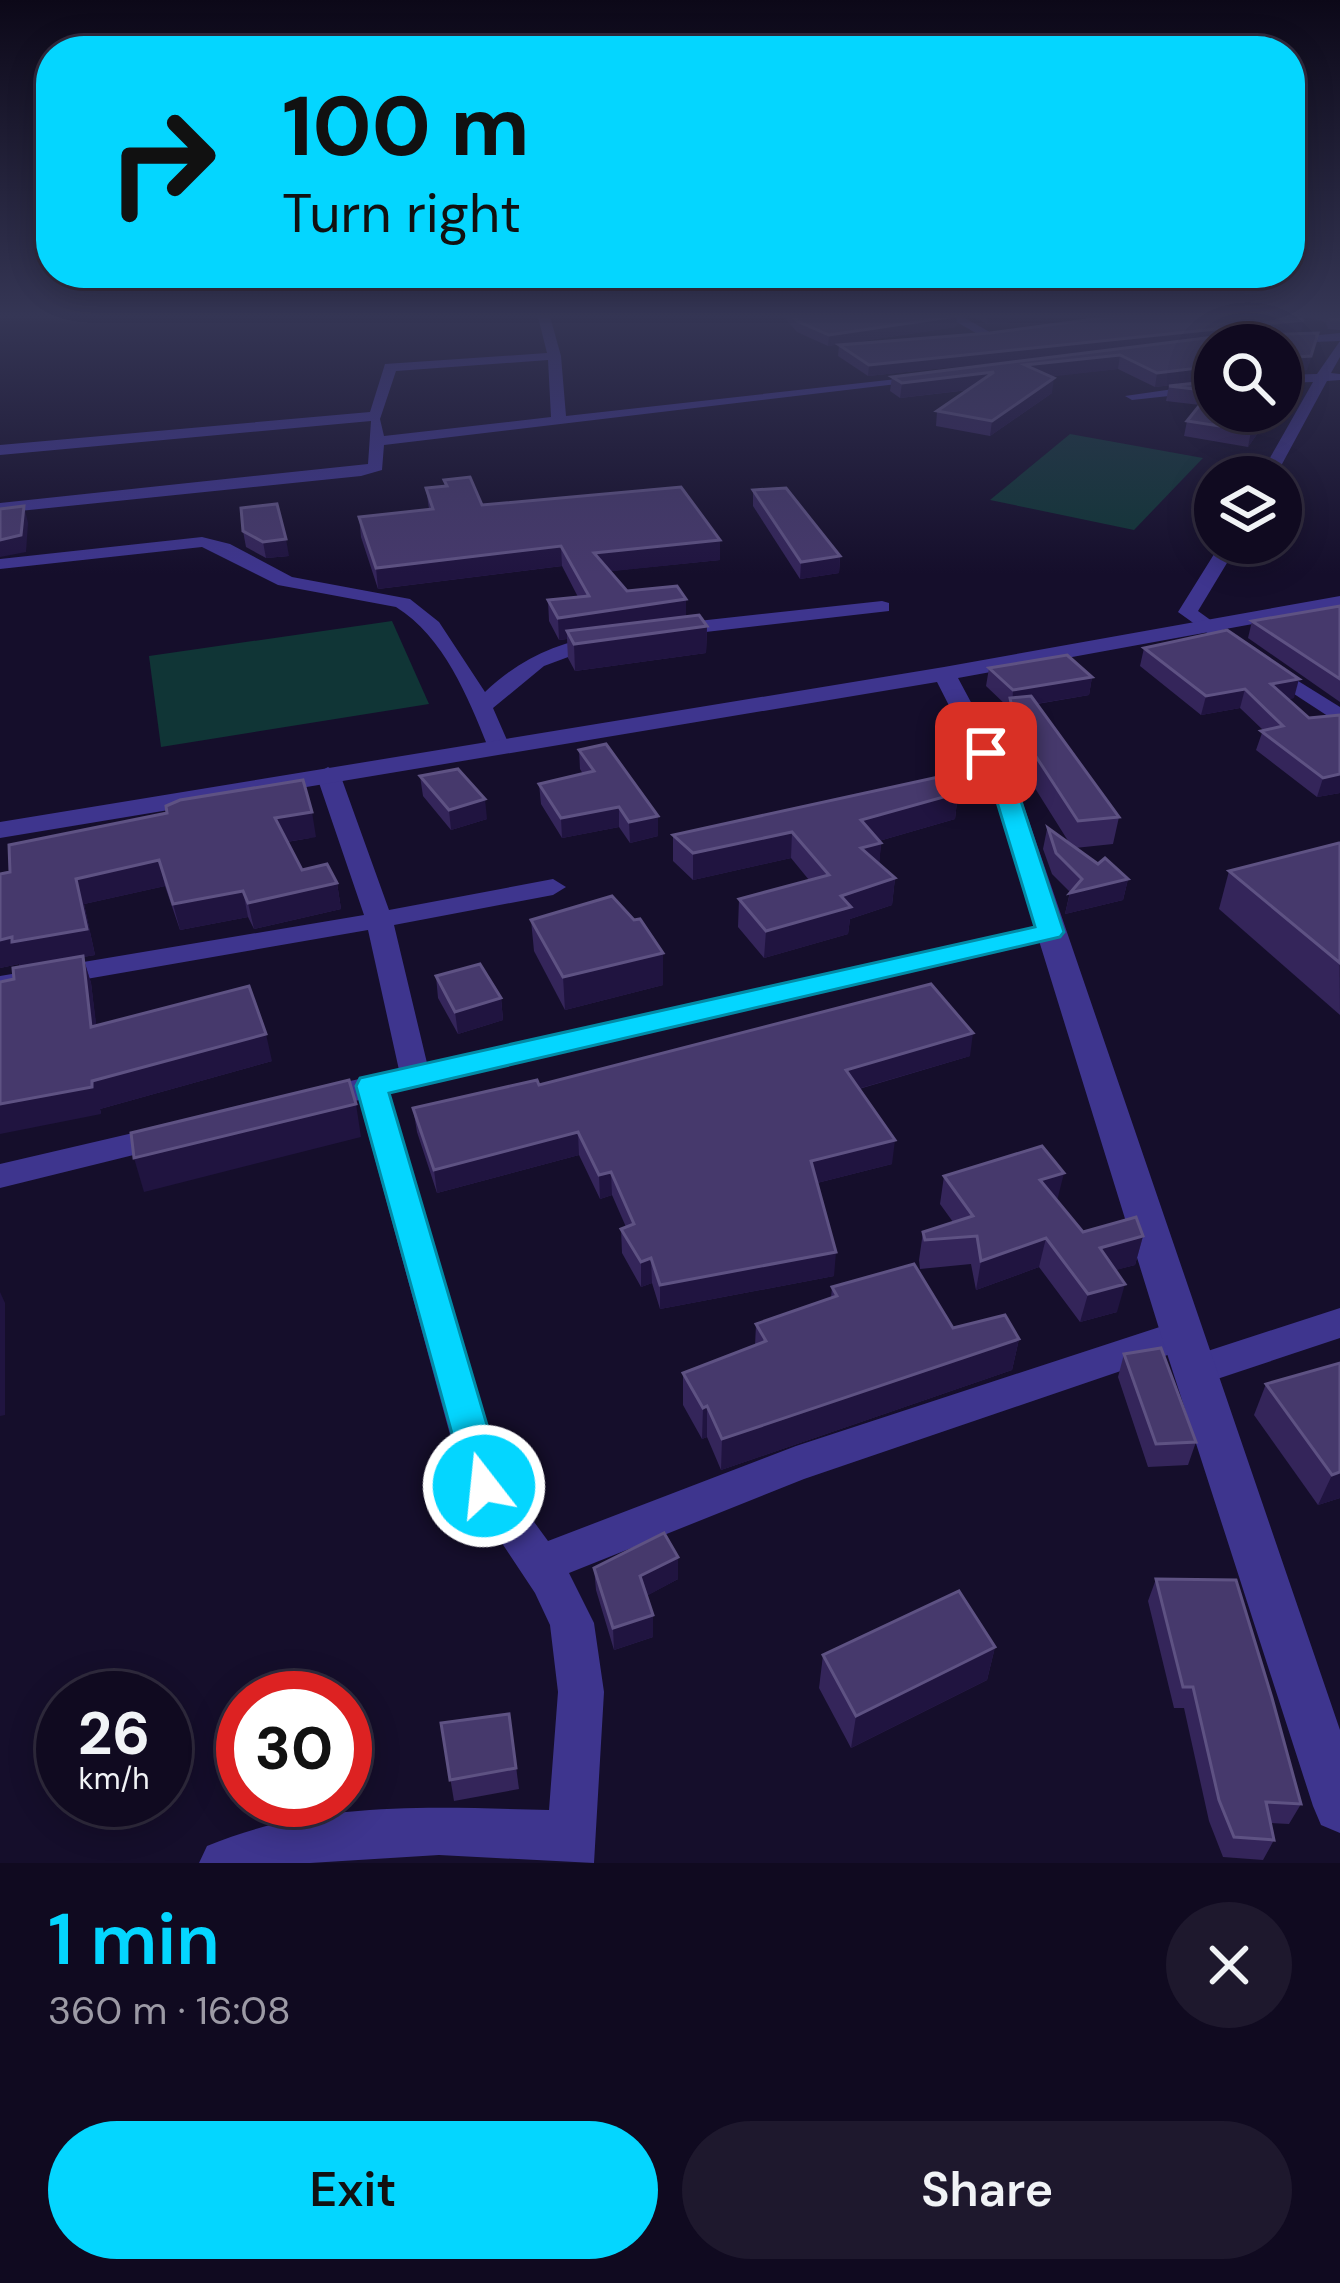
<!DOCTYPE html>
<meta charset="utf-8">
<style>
body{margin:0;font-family:"DM Sans",sans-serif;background:#1e182d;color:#f1f3f6;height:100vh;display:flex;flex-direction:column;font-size:45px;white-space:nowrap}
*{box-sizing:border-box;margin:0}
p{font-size:39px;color:#9c9aa5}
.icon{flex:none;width:66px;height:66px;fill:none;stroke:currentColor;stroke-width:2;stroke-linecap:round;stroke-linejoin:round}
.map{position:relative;height:1863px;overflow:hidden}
.details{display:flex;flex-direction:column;background:#100a20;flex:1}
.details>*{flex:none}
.guide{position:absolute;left:36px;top:36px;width:1269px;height:252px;border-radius:48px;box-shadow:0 6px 30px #0003,0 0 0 3px #302b3e;background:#04d6ff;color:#111;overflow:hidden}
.fabs{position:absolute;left:1194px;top:324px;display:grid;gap:24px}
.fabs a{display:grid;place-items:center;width:108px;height:108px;border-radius:50%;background:#100a20;box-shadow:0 6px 30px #0003,0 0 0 3px #302b3e;font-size:60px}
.speed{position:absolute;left:36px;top:1671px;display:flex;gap:24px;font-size:60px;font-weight:700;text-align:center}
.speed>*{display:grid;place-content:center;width:156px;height:156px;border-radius:50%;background:#100a20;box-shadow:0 6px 30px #0003,0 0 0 3px #302b3e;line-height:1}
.speed small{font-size:30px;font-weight:400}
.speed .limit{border:18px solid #d22;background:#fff;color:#111}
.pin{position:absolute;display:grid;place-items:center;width:102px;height:102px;color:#fff;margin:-51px;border-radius:24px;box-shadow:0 6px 18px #0006}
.me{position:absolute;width:132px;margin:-66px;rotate:344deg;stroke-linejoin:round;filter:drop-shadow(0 0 9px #0008)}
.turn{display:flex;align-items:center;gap:42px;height:252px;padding:0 48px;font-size:54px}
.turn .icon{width:156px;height:156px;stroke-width:2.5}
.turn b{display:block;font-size:84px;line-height:102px}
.round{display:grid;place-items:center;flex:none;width:126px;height:126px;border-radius:63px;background:#1e182d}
.overview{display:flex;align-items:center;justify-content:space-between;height:204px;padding:0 48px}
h1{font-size:72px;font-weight:600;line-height:90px;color:#04d6ff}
.action{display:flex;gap:24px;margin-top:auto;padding:24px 48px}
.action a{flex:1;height:138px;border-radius:72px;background:#04d6ff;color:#111;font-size:48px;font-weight:600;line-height:138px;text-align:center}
.action a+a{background:#1e182d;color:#f1f3f6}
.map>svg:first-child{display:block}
.green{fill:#103536}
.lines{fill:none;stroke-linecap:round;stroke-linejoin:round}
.minor{fill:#3e358e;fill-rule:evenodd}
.tertiary{fill:#3e358e;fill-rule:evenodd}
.wall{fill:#34255a}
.shaded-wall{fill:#201440}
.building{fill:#46396c;stroke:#5e5283;stroke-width:3}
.route{fill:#04d6ff;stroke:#038ba6;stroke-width:3}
</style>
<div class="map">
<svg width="1340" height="1863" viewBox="0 0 1340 1863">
<rect width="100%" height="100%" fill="#150e2b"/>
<!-- green -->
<g class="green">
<polygon points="1070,434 1203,458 1134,530 990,500"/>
<polygon points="392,621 429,704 161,747 149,656"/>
</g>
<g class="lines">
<!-- minor -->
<g class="minor">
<path d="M 537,313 L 549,313 L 561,356 L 566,416 L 924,376 L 931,380 L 384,445 L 382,470 L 361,476 L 0,513 L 0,503 L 368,464 L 371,421 L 0,455 L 0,445 L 370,412 L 385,364 L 547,353 ZM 548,360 L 551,417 L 384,436 L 380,419 L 396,371 Z"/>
<polygon points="941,313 956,313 1020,349 1009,352"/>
<polygon points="1340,333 1340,341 1284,343 1278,339"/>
<polygon points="1340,341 1340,357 1331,373 1340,374 1340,380 1327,381 1275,477 1259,477 1313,382 1281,383 1281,375 1317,374"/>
<polygon points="1215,383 1215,391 1132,400 1125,396"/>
<path d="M 202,537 L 230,544 L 292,577 L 410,599 L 439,622 L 485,692 C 519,659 557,643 604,634 L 614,640 L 544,666 L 493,708 L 510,747 L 499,754 L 488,747 C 468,697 444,637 396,607 L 278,585 L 202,547 L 0,569 L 0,559 Z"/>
<polygon points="1221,543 1239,543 1198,611 1234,637 1234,645 1227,647 1178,612"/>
<polygon points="882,601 889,603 889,611 671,636 661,630 671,624"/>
<polygon points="1269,663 1340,707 1340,724 1262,673 1259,669"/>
<path d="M 328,767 L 340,774 L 389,910 L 553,879 L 566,887 L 553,895 L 394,925 L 427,1063 L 1050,924 L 1064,932 L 1050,940 L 388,1093 L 502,1478 L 548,1541 L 796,1446 L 1181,1320 L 1194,1324 L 1199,1335 L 1194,1346 L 804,1479 L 569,1573 L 594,1623 L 604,1692 L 594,1863 L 439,1855 L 310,1863 L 199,1863 L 207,1846 C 317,1800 431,1807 549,1810 L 558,1692 L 550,1625 L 535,1593 L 464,1486 L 359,1100 L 317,1110 L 306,1107 L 301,1099 L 306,1091 L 399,1070 L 368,930 L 0,994 L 0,976 L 364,915 L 316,774 Z"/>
<polygon points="163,1126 174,1129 179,1137 174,1145 0,1188 0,1164"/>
<polygon points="1340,1308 1340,1338 1193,1387 1180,1382 1174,1371 1180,1360"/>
</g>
<!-- tertiary -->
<polygon class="tertiary" points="1340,596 1340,608 958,678 1019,792 1340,1730 1340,1833 1321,1825 1313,1806 1161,1335 993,792 937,682 0,838 0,822 944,667"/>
</g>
<!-- wall -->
<g class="wall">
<polygon points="781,313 951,313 957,316 956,327 828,346 797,332"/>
<polygon points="966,313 1113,313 987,324"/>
<polygon points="1132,313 1270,313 1301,331 1266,334 1307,370 1281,372 1286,396 1277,426 1264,424 1248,447 1184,436 1187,421 1200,405 1166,401 1169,386 1215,381 1215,411 1281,411 1215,345 1215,380 1155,387 1118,369 1050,376 1052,393 990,436 936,426 937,411 969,390 900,398 890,391 892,377 1055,356 868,376 838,356 839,345 990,333 1134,314"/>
<polygon points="1287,313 1340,313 1340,330 1328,329 1326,322"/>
<polygon points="444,480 482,505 720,540 720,560 610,571 627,591 686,599 686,616 707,626 706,653 575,671 568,658 567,639 559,640 549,621 548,600 578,597 562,566 378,589 361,537 359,517 429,509 426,488 445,486"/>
<polygon points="753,490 840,556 839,573 800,579 753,506"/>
<polygon points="243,531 289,556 266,558 246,547"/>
<polygon points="1340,606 1340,702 1248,638 1252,621"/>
<polygon points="1144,648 1294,698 1287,699 1309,718 1340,715 1340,793 1317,797 1256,750 1263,730 1240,708 1201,715 1140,666"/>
<polygon points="989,668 1092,677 1089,695 1037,704 1119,817 1113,844 1075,848 1098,864 1128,879 1123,900 1065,914 1070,892 1052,874 1043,849 1047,829 1070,844 1001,734 1005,709 1008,707 986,686"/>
<polygon points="579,750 658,836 630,843 619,827 562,838 541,804 539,784 583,774 580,769"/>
<polygon points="420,776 487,819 451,830 423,796"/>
<polygon points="958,793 955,819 879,841 881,843 879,864 895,878 892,905 850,919 848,934 764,958 738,927 739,899 809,880 791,858 693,880 673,861 673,835"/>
<polygon points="316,837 287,842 302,870 337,883 341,909 254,929 248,917 180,930 165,886 84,904 95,955 83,957 91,983 96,1026 272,1061 100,1109 101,1114 14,979 20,967 19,964 0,968 0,874"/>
<polygon points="1339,843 1340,1015 1219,909 1229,871"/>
<polygon points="531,920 663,953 663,985 565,1010 534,951"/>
<polygon points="436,976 501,998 503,1020 458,1034 438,998"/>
<polygon points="970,1056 859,1089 892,1164 817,1183 834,1276 660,1309 652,1283 641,1287 622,1253 621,1229 626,1227 612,1195 600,1199 579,1155 437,1193 417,1132 413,1108 539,1085"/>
<polygon points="944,1176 1057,1201 1083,1232 1143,1236 1135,1265 1115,1270 1117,1312 1080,1322 1039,1267 976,1290 971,1264 920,1269 919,1260 923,1232 953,1222 940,1204"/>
<polygon points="832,1287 953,1328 1019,1339 1012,1370 721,1470 707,1437 702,1439 683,1405 683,1373 755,1346 756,1324 831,1298"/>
<polygon points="1124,1354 1196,1442 1188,1465 1148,1467 1118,1377"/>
<polygon points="1340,1363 1340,1498 1318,1505 1254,1415 1266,1384"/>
<polygon points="594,1568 678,1579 646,1596 653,1637 614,1650 596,1590"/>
<polygon points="1156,1579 1301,1804 1289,1824 1270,1823 1274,1840 1263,1860 1223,1857 1209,1821 1184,1708 1174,1708 1148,1601"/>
<polygon points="995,1647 987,1680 851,1748 819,1688 823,1655"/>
<polygon points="509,1714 519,1789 454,1801 441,1723"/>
</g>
<!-- shaded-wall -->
<g class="shaded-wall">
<polygon points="998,313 1113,313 987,324 988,314"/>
<polygon points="957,316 956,327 828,346 829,335"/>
<polygon points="1304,320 1301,331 868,376 869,365"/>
<polygon points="1315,346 1307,370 1281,372 1281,358"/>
<polygon points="1120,355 1118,369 1023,380 1025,365"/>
<polygon points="1215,366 1215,380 1155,387 1157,373"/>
<polygon points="994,372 992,387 900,398 902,383"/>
<polygon points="1054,378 1052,393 990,436 992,421"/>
<polygon points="1267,411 1264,424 1248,447 1251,431"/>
<polygon points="24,506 28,523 26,552 0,557 0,540"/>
<polygon points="286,539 289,556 266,558 263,542"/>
<polygon points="720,540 720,560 595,573 594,553"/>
<polygon points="561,546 562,566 378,589 376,568"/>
<polygon points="840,556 839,573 800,579 801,562"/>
<polygon points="686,599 686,621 567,631 567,639 559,640 558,618"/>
<polygon points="707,626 706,653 575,671 574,644"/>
<polygon points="1092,677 1089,695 1012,708 1013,690"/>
<polygon points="1299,679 1294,698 1266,703 1271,684"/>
<polygon points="1245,689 1240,708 1201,715 1206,696"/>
<polygon points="1340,774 1340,793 1317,797 1323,778"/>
<polygon points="958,793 955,819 858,847 861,820"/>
<polygon points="485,799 487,819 451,830 449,810"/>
<polygon points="619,807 619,827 562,838 561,818"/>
<polygon points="312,812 316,837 280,843 275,818"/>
<polygon points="658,816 658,836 630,843 629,822"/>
<polygon points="792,832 791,858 693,880 693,853"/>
<polygon points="881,843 879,869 861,848"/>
<polygon points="159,860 165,886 84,904 95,955 83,957 91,983 100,1054 21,968 19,964 0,968 0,940 12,937 76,879"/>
<polygon points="895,878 892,905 850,919 848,934 764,958 766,931 841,896"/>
<polygon points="1128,879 1123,900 1065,914 1070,893"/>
<polygon points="337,883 341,909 254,929 248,903"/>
<polygon points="243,891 248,917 180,930 173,904"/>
<polygon points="663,953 663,985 565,1010 563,977"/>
<polygon points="501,998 503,1020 458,1034 455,1012"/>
<polygon points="973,1033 970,1056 844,1093 846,1070"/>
<polygon points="266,1034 272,1061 100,1109 101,1114 0,1134 0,1104"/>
<polygon points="356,1104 361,1137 144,1192 134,1158"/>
<polygon points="578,1132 579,1155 437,1193 434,1170"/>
<polygon points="895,1140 892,1164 809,1185 811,1161"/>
<polygon points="611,1172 612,1195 600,1199 599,1175"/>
<polygon points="1064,1173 1057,1201 1040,1180"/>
<polygon points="1143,1236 1135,1265 1093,1276 1100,1248"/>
<polygon points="1046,1238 1039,1267 976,1290 981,1261"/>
<polygon points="836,1252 834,1276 660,1309 660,1285"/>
<polygon points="651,1258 652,1283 641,1287 641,1262"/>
<polygon points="1125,1284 1117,1312 1080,1322 1088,1294"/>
<polygon points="0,1292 5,1303 5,1415 0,1416"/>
<polygon points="1019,1339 1012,1370 721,1470 722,1439"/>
<polygon points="707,1406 707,1437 702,1439 703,1408"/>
<polygon points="1340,1472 1340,1498 1318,1505 1332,1475"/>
<polygon points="678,1557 678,1579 641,1599 640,1576"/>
<polygon points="653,1615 653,1637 614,1650 613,1628"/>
<polygon points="995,1647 987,1680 851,1748 856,1716"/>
</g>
<!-- building -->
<g class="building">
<polygon points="791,313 951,313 957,316 829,335 797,321"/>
<polygon points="1139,313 1270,313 1304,320 869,365 839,345 990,333"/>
<polygon points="1329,313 1340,313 1340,319 1331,319"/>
<polygon points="1318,333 1311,356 1281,358 1281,372 1289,373 1286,396 1281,396 1281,345 1215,345 1215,366 1157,373 1120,355 1025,365 1054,378 992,421 937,411 994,372 902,383 892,377 1222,336"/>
<polygon points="1215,381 1215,411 1266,411 1251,431 1187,421 1211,391 1169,386"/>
<polygon points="470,477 482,505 681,487 720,540 594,553 627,591 677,586 686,599 558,618 548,600 589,596 561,546 376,568 359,517 433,509 426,488 447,486 444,480"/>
<polygon points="786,488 840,556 801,562 753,490"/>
<polygon points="277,504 286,539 263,542 243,531 241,508"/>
<polygon points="24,506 21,535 0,540 0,509"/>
<polygon points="1340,606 1340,679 1252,621"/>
<polygon points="699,615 707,626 574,644 567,631"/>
<polygon points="1227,630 1299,679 1271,684 1309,718 1340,715 1340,774 1323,778 1261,731 1283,726 1245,689 1206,696 1144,648"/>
<polygon points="1067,655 1092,677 1013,690 989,668"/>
<polygon points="1031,696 1119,817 1078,821 1005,709 1012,707 1010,698"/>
<polygon points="606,744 658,816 629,822 619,807 561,818 539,784 594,771 579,750"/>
<polygon points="458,769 485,799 449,810 420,776"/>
<polygon points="952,774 958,793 861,820 881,843 861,848 895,878 841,896 851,907 766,931 739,899 829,875 792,832 693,853 673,835"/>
<polygon points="303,780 312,812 275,818 302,870 327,864 337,883 248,903 243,891 173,904 159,860 76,879 87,929 12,942 12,937 0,940 0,874 10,872 9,845 167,813 166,806 180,800"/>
<polygon points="1048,828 1098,864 1105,858 1128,879 1070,893 1082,879 1056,853"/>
<polygon points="1339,843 1340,843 1340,963 1229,871"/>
<polygon points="612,896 634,920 640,919 663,953 563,977 531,920"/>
<polygon points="83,956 91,1027 249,986 266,1034 92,1081 92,1087 0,1104 0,982 14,979 13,968"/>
<polygon points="480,964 501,998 455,1012 436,976"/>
<polygon points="931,984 973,1033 846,1070 895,1140 811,1161 836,1252 660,1285 651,1258 641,1262 621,1229 634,1224 611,1172 599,1175 578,1132 434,1170 413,1108 537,1080 539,1085"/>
<polygon points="349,1080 356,1104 134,1158 131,1133"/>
<polygon points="1042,1146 1064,1173 1040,1180 1083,1232 1136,1217 1143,1236 1100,1248 1125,1284 1088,1294 1046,1238 981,1261 977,1236 925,1240 923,1232 973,1216 944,1176"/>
<polygon points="914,1264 953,1328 1005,1315 1019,1339 722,1439 707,1406 703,1408 683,1373 766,1341 756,1324 837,1296 832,1287"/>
<polygon points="1161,1348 1196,1442 1156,1444 1124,1354"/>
<polygon points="1340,1363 1340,1472 1332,1475 1266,1384"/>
<polygon points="664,1533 678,1557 640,1576 653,1615 613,1628 594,1568"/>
<polygon points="1156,1579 1236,1580 1272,1698 1301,1804 1266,1802 1274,1840 1234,1837 1219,1800 1193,1687 1183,1687"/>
<polygon points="959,1591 995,1647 856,1716 823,1655"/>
<polygon points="509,1714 516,1768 450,1780 441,1723"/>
</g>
<!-- sky -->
<linearGradient id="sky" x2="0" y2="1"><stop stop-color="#0c0818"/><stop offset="0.55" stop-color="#353655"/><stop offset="1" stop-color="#353655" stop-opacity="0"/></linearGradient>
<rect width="1340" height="574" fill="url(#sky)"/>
<!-- route -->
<polygon class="route" points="986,746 994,748 1018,792 1064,932 1060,937 389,1093 505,1486 499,1499 484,1505 470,1499 356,1086 360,1078 1035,927 994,792 974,753"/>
</svg>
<div class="fabs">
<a><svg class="icon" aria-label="search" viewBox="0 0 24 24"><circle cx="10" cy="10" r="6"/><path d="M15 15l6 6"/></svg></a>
<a><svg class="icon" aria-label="layers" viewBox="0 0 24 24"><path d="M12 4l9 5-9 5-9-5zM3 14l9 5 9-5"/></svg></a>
</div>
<div class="speed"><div>26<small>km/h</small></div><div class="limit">30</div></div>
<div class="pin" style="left:986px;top:753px;background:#d93025"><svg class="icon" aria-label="arrive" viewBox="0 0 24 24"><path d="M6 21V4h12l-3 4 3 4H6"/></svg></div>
<svg class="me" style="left:484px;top:1486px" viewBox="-20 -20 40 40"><circle r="17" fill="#04d6ff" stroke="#fff" stroke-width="3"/><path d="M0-11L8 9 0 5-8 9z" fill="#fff"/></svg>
<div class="guide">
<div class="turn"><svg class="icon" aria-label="right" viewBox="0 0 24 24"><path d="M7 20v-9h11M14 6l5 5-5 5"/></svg><div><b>100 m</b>Turn right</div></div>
</div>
</div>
<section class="details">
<div class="overview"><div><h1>1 min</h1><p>360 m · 16:08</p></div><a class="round"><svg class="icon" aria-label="close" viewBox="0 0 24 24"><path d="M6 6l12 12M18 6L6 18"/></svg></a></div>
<div class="action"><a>Exit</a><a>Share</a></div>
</section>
